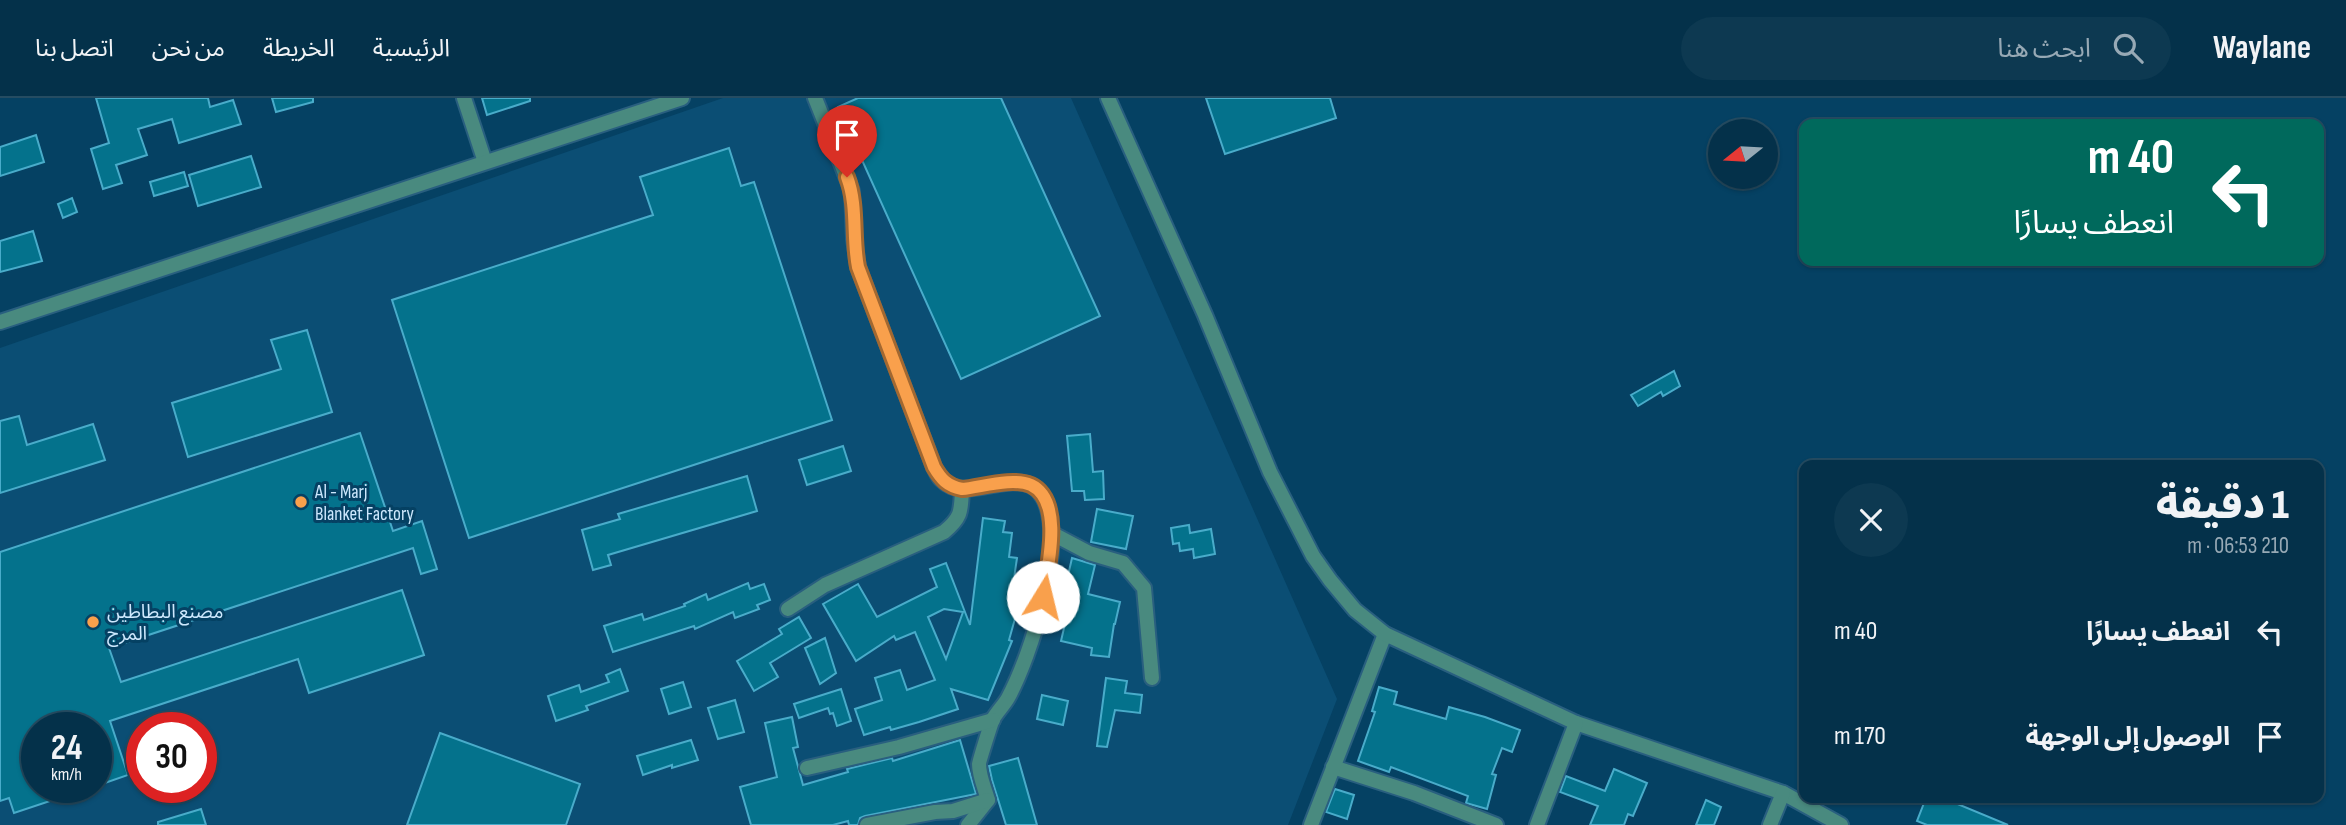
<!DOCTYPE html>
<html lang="ar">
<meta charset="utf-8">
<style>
body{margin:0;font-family:"Sofia Sans Condensed","Noto Sans Arabic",sans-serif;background:#0d3951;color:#f1f3f6;direction:rtl;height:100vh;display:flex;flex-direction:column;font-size:26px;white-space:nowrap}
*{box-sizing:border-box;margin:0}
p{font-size:23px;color:#97a9b5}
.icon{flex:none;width:38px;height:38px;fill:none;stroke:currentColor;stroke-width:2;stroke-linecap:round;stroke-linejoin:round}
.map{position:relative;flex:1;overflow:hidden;direction:ltr}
.drawer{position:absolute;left:1799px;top:362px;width:525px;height:343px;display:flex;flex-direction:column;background:#04314a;border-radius:14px;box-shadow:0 2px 5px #0004,0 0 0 2px #254c62;direction:rtl}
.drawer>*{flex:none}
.banner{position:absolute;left:1799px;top:21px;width:525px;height:147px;border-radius:14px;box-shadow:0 2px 5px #0004,0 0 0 2px #254c62;direction:rtl;background:#00695c;color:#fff;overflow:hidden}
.needle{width:46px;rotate:252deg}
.controls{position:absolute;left:1708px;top:21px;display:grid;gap:14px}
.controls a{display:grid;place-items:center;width:70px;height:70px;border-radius:50%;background:#04314a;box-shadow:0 2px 5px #0004,0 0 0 2px #254c62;font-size:35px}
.speed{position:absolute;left:21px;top:614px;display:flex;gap:14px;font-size:35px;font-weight:700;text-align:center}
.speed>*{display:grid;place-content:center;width:91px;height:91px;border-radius:50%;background:#04314a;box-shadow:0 2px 5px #0004,0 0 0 2px #254c62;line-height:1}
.speed small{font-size:18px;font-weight:400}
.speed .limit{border:10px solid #d22;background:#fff;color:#111}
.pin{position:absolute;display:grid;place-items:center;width:60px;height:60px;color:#fff;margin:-72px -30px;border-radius:50% 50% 50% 0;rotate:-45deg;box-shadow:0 0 7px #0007}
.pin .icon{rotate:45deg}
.me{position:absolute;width:77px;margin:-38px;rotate:9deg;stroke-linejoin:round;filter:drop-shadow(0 0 5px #0008)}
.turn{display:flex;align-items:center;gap:24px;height:147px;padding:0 35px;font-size:32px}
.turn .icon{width:91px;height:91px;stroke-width:2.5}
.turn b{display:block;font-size:49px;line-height:60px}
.round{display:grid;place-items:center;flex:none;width:74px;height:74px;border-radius:37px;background:#0d3951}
.headline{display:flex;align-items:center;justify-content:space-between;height:119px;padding:0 35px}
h1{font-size:42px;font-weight:800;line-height:52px}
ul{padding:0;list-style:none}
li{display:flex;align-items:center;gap:21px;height:105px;padding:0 35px}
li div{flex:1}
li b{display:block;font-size:26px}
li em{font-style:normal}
header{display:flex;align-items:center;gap:42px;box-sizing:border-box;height:98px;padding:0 35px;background:#04314a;border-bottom:2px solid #254c62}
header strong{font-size:33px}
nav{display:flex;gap:38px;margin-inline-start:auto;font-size:24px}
.search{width:490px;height:63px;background:#0d3951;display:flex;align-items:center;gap:18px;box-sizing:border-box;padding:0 24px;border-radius:38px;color:#97a9b5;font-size:26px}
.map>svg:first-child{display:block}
.built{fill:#0b4e74;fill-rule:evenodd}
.building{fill:#04728c;stroke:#49acca;stroke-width:2;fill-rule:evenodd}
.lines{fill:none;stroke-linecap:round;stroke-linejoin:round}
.minor-casing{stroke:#295f7f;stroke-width:18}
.tertiary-casing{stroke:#295f7f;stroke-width:18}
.minor{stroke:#498a7f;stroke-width:14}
.tertiary{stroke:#498a7f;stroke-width:14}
.route-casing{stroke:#a26831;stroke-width:18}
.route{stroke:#f9a04c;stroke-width:12}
.poi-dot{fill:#f9a04c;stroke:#054163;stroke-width:2.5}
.labels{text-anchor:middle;stroke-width:6;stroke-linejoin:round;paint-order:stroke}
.poi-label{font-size:19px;fill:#cde8fd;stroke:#054163;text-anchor:start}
</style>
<header>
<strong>Waylane</strong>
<div class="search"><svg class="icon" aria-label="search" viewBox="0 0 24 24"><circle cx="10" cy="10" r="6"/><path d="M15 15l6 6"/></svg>ابحث هنا</div>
<nav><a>الرئيسية</a><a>الخريطة</a><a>من نحن</a><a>اتصل بنا</a></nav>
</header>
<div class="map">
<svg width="2346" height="727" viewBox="0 0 2346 727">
<rect width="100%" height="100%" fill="#054163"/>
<!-- built -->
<path class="built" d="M 723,0 L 1071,0 L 1337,601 L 1288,727 L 0,727 L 0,250 ZM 37,630 L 96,630 L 96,690 L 37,690 ZM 142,630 L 201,630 L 201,690 L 142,690 Z"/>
<!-- building -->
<g class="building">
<polygon points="96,0 208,0 210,9 233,2 241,26 179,45 172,21 138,31 147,57 116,67 122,85 103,91 91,51 109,45"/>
<polygon points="272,0 313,0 313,4 276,14"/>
<polygon points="482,0 530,0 530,3 487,17"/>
<polygon points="858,0 1001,0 1100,218 961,281 838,9"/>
<polygon points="1206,0 1330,0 1336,20 1225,56"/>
<polygon points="36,37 44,64 0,78 0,49"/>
<polygon points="729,50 741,88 754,84 832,322 469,440 392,202 653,117 640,79"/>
<polygon points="251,58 261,89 198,108 189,77"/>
<polygon points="184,74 188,88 154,98 150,84"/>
<polygon points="72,100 77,114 63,120 58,106"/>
<polygon points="33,133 42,163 0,174 0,143"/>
<polygon points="307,232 332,314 188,359 172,305 281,271 271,242"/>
<polygon points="1674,273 1680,288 1663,298 1661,294 1638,308 1631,297"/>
<polygon points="19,318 27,347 93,326 105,362 0,395 0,323"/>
<polygon points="360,335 393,433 422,423 437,471 421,476 413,450 109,550 121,584 402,492 424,557 309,595 298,561 110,623 128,677 96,688 96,630 37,630 37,690 83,690 83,692 14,715 9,700 0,703 0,454"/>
<polygon points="1090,336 1093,374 1103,373 1104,401 1085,402 1084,393 1072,393 1067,338"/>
<polygon points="843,348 851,373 807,387 799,362"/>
<polygon points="747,378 757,413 608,457 611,467 593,472 582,432 620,421 618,416"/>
<polygon points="1097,411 1133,418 1126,451 1091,444"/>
<path d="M 983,420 L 1005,423 L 1003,434 L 1012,435 L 1009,459 L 1017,460 L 1010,508 L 1018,510 L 1009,542 L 1012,543 L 988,602 L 951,591 L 958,611 L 919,624 L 891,632 L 890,629 L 864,637 L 855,611 L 882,602 L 875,580 L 900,572 L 907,592 L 935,582 L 915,534 L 896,542 L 894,538 L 856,563 L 823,506 L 858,486 L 877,519 L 937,489 L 930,471 L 946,465 L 970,527 ZM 944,511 L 963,514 L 946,561 L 928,519 Z"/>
<polygon points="1189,427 1190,435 1211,431 1215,456 1194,460 1193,451 1180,453 1179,445 1173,446 1171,430"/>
<polygon points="1072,460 1095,467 1088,496 1120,504 1115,526 1114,526 1109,559 1091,557 1092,550 1061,543 1067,517 1050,514 1055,489 1065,491"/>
<polygon points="748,485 750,491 764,486 770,502 757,507 759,511 735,520 733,514 695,531 694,528 613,554 604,528 642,516 644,522 685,508 684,506 706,496 708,502"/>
<polygon points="799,519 811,540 770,565 778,579 754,593 737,563 782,536 779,531"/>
<polygon points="825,540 836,575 820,586 805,550"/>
<polygon points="620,571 628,593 586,608 588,612 556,623 548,598 579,587 581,594 609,584 606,577"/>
<polygon points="1106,580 1127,583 1125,595 1142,597 1140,615 1115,612 1107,649 1097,648"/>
<polygon points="683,584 691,609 669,616 661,591"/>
<polygon points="1379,589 1397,594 1394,606 1446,621 1449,609 1485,619 1520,632 1512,654 1502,650 1492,676 1496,677 1487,711 1466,705 1468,698 1391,669 1389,674 1358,663 1375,614 1372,613"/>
<polygon points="841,591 851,623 837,628 833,615 830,616 828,610 799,620 794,606"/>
<polygon points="1042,597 1068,603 1063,627 1037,621"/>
<polygon points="735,602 744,634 718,641 708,610"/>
<polygon points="792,619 798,649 793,650 803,687 848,674 847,671 892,660 893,663 960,642 976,696 865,718 860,720 858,727 849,727 848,723 833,727 751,727 740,689 777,679 765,625"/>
<polygon points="440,635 580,686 566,727 407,727"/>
<polygon points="691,642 698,662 672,670 672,667 643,677 637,658"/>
<polygon points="1018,660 1037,727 1006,727 992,682 989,668"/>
<polygon points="1614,671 1647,685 1633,718 1628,716 1624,727 1590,727 1598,708 1560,694 1566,678 1605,693"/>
<polygon points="1335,691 1354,697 1347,721 1326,714"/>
<polygon points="1926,700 1957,700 1955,705 2008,727 1927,727 1917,723"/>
<polygon points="1706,702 1721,709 1714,727 1696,727"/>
<polygon points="201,711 206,727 158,727 158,724"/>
</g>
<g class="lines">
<defs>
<g id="minor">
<polyline points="464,0 485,64"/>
<path d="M 815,0 L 852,93 L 854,141 L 858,169 L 934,369 C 936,373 938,379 942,382 C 968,409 1024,361 1044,401 C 1067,445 1031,558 1008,600 C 1004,607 997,614 993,621 C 991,625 979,664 979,666 C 979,678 985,691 988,702 L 968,727"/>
<polyline points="0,224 682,0"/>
<polyline points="1053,436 1089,455 1123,465 1144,490 1152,580"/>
<path d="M 788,511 L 825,487 L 944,434 C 962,419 961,413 962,391"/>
<polyline points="1576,625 1783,695 1841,727"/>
<polyline points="1333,669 1414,695 1496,727"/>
<polyline points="807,670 899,649 993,622"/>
<polyline points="867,727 935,714 953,713 988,702"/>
<polyline points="1311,727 1385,536"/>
<polyline points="1770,727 1783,695"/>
</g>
<polyline id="tertiary" points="1108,0 1205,217 1270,374 1313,458 1330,482 1355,512 1385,536 1576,625 1537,727"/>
</defs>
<!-- minor casing -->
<use href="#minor" class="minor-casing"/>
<!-- tertiary casing -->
<use href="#tertiary" class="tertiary-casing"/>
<!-- minor -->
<use href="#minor" class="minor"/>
<!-- tertiary -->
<use href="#tertiary" class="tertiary"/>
</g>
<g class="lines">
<defs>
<path id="route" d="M 847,79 C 858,108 852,139 858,169 L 934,369 C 941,381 947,388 962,391 C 982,389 1012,379 1031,387 C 1065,403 1047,472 1043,499"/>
</defs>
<!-- route casing -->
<use href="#route" class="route-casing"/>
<!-- route -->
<use href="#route" class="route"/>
</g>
<!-- markers -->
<g class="poi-dot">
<circle cx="301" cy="404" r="7"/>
<circle cx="93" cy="524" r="7"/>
</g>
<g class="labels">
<!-- poi labels -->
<g class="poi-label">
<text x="315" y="400">Al - Marj<tspan x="315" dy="22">Blanket Factory</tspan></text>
<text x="107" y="520">مصنع البطاطين<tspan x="107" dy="22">المرج</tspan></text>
</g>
</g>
</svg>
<div class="controls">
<a><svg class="needle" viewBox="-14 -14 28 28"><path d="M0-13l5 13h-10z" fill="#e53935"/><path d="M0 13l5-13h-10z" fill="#97a9b5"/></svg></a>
</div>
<div class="speed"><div>24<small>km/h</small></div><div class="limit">30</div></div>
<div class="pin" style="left:847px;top:79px;background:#d93025"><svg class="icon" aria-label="arrive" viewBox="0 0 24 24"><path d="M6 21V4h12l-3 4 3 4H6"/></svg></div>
<svg class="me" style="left:1043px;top:499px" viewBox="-20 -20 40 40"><circle r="19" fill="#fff"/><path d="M0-13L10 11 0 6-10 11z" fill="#f9a04c"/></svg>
<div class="banner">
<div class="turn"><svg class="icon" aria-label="left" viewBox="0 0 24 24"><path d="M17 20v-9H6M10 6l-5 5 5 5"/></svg><div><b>40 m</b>انعطف يسارًا</div></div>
</div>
<section class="drawer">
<div class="headline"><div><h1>1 دقيقة</h1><p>210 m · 06:53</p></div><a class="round"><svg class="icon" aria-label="close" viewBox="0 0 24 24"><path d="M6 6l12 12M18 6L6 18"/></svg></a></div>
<ul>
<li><svg class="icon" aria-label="left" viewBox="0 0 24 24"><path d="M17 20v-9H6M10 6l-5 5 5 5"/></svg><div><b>انعطف يسارًا</b></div><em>40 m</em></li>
<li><svg class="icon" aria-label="arrive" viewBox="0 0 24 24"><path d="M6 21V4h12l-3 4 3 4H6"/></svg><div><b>الوصول إلى الوجهة</b></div><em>170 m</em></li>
</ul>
</section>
</div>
